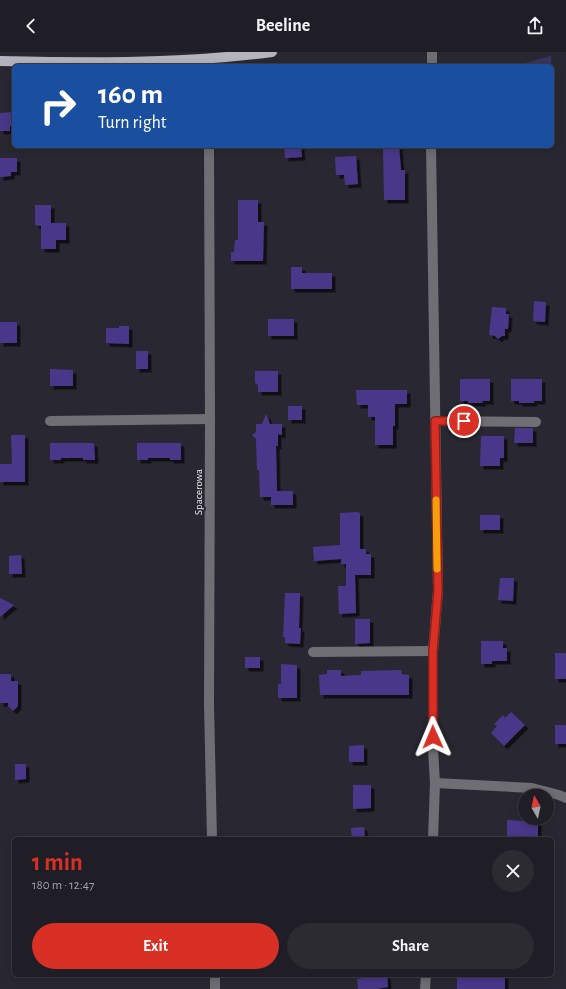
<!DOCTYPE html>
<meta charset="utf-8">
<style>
body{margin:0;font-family:"Alegreya Sans",sans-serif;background:#2c2b32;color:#f1f3f6;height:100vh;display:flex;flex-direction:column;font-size:15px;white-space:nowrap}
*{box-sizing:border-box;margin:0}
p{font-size:13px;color:#a1a2a7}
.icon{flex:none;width:22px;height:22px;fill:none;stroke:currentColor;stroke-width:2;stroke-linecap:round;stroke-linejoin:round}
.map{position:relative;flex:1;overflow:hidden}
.panel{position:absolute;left:12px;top:785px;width:542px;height:140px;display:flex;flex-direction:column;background:#1f1e26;border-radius:6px;box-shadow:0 2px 10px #0003,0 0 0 1px #3c3c43}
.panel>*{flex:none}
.guide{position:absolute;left:12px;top:12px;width:542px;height:84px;border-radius:6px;box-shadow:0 2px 10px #0003,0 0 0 1px #3c3c43;background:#1a4fa0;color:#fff;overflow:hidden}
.needle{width:26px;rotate:351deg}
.fabs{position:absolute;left:518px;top:737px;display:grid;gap:8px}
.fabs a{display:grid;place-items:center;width:36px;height:36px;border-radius:50%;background:#1f1e26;box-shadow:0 2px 10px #0003,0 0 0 1px #3c3c43;font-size:20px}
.pin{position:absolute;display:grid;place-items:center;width:34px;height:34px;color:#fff;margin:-17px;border:2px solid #fff;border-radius:50%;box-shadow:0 1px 4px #0007}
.me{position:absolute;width:44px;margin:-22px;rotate:359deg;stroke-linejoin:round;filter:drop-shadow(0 0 3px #0008)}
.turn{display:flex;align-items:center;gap:14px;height:84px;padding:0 20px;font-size:18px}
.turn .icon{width:52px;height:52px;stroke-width:2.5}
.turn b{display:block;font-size:28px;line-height:34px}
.round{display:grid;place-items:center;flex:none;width:42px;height:42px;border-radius:21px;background:#2c2b32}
.head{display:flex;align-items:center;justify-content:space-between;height:68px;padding:0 20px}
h1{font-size:24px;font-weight:700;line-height:30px;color:#d93025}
.cta{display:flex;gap:8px;margin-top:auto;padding:8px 20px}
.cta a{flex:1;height:46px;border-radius:24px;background:#d93025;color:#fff;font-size:16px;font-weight:700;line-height:46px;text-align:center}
.cta a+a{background:#2c2b32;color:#f1f3f6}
header{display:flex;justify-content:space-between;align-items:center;height:52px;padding:0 20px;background:#1f1e26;font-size:18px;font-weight:700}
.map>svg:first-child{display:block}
.green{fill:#3a3361}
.building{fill:#4a398a;filter:url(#shadow)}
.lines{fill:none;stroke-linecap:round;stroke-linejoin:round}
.minor{stroke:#6f6e74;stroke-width:10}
.major{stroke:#b4b3be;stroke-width:10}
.route-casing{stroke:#8d1f18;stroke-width:10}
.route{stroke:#d93025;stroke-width:7}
.slow{stroke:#f59e0b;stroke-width:7}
.labels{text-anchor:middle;stroke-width:4;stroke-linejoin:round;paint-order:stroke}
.street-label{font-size:11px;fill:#e8e7ee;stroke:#292832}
</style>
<header><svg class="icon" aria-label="back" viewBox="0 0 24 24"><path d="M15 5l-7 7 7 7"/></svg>Beeline<svg class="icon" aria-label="share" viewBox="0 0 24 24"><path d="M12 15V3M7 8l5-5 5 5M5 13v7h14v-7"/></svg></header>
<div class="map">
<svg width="566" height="937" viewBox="0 0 566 937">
<defs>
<filter id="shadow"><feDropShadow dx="3.5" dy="3.5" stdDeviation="0" flood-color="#0009"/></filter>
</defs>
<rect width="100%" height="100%" fill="#292832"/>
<!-- green -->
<polygon class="green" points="551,4 551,14 513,14"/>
<!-- building -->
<g class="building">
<polygon points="14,60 14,74 10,74 10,79 0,79 0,61"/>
<polygon points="284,94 301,94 302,105 285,106"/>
<polygon points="383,94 399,94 401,118 405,118 405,148 384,148"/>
<polygon points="356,104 358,132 345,133 344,123 336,123 335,105"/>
<polygon points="0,106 17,106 17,120 11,120 11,124 0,125"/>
<polygon points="238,148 258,148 258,170 264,170 263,209 231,209 231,200 234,200 235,188 238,188"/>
<polygon points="35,153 51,153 51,171 66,171 66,188 56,188 56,197 41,197 41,174 35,173"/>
<polygon points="291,215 302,215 302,221 332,221 332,237 291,237"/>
<polygon points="534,249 546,250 545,270 533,269"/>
<polygon points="492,255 506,256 506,262 509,262 508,277 505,277 505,284 502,284 498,287 495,284 489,283"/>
<rect x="268" y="267" width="26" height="17"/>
<rect x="0" y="270" width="17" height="21"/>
<polygon points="119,274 129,274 129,292 106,291 106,276 119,276"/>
<rect x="136" y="299" width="12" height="18"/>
<polygon points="50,317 73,318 73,334 50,334"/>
<polygon points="255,319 278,319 278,340 258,340 258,333 255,331"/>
<polygon points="460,327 490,327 490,349 482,349 483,351 468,351 468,349 460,349"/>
<polygon points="511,327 542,327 542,349 534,349 534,351 519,351 519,349 511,349"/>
<polygon points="356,338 407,338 407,352 395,352 395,374 393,374 393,393 375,393 375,365 368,365 368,353 357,353"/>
<rect x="288" y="354" width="14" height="14"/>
<polygon points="266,362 270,372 282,372 282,383 278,382 278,394 276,394 277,439 293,439 293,453 271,453 271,445 260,445 259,418 257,418 256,387 252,383 256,380 256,372 262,372"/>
<polygon points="515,376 533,376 533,391 514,391"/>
<polygon points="11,383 25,383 25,430 0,430 0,412 12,412"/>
<polygon points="481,384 504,384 504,406 500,406 500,414 480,414"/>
<polygon points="50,391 94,391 95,408 83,408 83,406 61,406 61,408 50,408"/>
<polygon points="137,391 181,391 181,408 170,408 170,406 148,406 148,408 137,408"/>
<polygon points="357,460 360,461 360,497 366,497 366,502 371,502 371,523 355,523 356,561 339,562 338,534 346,534 346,512 341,512 341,507 314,509 313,495 340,493 340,461"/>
<rect x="480" y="463" width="20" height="15"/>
<polygon points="21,503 22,522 9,522 9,504"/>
<polygon points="500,526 514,526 513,549 498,548"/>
<polygon points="285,541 300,541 299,576 301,576 300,592 285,591 285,585 283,585"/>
<polygon points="0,546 14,553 0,565"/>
<polygon points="355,567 370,567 370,591 355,592"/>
<polygon points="481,589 503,589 503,596 507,596 507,609 492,609 492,612 481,612"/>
<rect x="555" y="601" width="11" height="26"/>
<rect x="245" y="605" width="15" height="11"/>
<polygon points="281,612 297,613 297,646 278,646 278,632 281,632"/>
<polygon points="327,618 341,618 341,624 361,623 361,619 401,618 402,622 409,623 409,643 320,643 319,623 327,622"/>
<polygon points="0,622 11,622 11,629 18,629 18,654 13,659 8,654 8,651 0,651"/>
<polygon points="511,660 525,673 504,694 491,681 497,674 494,672 503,663 505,666"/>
<rect x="555" y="673" width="11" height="19"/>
<polygon points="364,693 364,710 349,710 349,694"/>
<polygon points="15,712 26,712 26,727 15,728"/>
<polygon points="353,733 371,733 371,756 353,757"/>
<polygon points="507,768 538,770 538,787 507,785"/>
<polygon points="364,775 365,786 352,787 351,776"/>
<polygon points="387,923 388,935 376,937 358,937 357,927"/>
<rect x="457" y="923" width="48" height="14"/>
</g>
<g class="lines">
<!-- minor -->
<g class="minor">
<polyline points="432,14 432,0"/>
<polyline points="209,94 210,367 209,653 212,787"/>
<polyline points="431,94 438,539 433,599 433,697 435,731 433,787"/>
<polyline points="50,369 210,367"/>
<polyline points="435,369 536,370"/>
<polyline points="313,600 433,599"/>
<polyline points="435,731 532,736 559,743 566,746"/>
<polyline points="215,923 215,937"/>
<polyline points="425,937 426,923"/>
</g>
<!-- major -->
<path class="major" d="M 0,9 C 91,11 182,12 272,0"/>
</g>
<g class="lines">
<defs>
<polyline id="route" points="433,685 433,599 438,539 435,369 464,369"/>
</defs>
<!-- route casing -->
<use href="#route" class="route-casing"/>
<!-- route -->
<use href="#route" class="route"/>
<!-- slow -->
<polyline class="slow" points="436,448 437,517"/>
</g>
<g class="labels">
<!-- street labels -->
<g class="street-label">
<text transform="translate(198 440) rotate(-90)" y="4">Spacerowa</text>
</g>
</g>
</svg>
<div class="fabs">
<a><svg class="needle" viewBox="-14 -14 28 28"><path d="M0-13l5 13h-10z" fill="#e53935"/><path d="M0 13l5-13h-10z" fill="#a1a2a7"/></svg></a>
</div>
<div class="pin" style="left:464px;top:369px;background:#d93025"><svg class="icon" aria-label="arrive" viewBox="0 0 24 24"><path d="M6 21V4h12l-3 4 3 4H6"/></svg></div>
<svg class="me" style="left:433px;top:685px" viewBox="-20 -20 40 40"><path d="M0-17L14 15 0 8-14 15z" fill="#d93025" stroke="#fff" stroke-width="4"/></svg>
<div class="guide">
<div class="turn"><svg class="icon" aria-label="right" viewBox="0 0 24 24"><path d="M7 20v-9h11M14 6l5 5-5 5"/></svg><div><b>160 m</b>Turn right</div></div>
</div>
<section class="panel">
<div class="head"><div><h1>1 min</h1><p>180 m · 12:47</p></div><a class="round"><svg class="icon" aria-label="close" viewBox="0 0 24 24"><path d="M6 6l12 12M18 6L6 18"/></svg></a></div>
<div class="cta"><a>Exit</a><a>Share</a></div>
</section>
</div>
